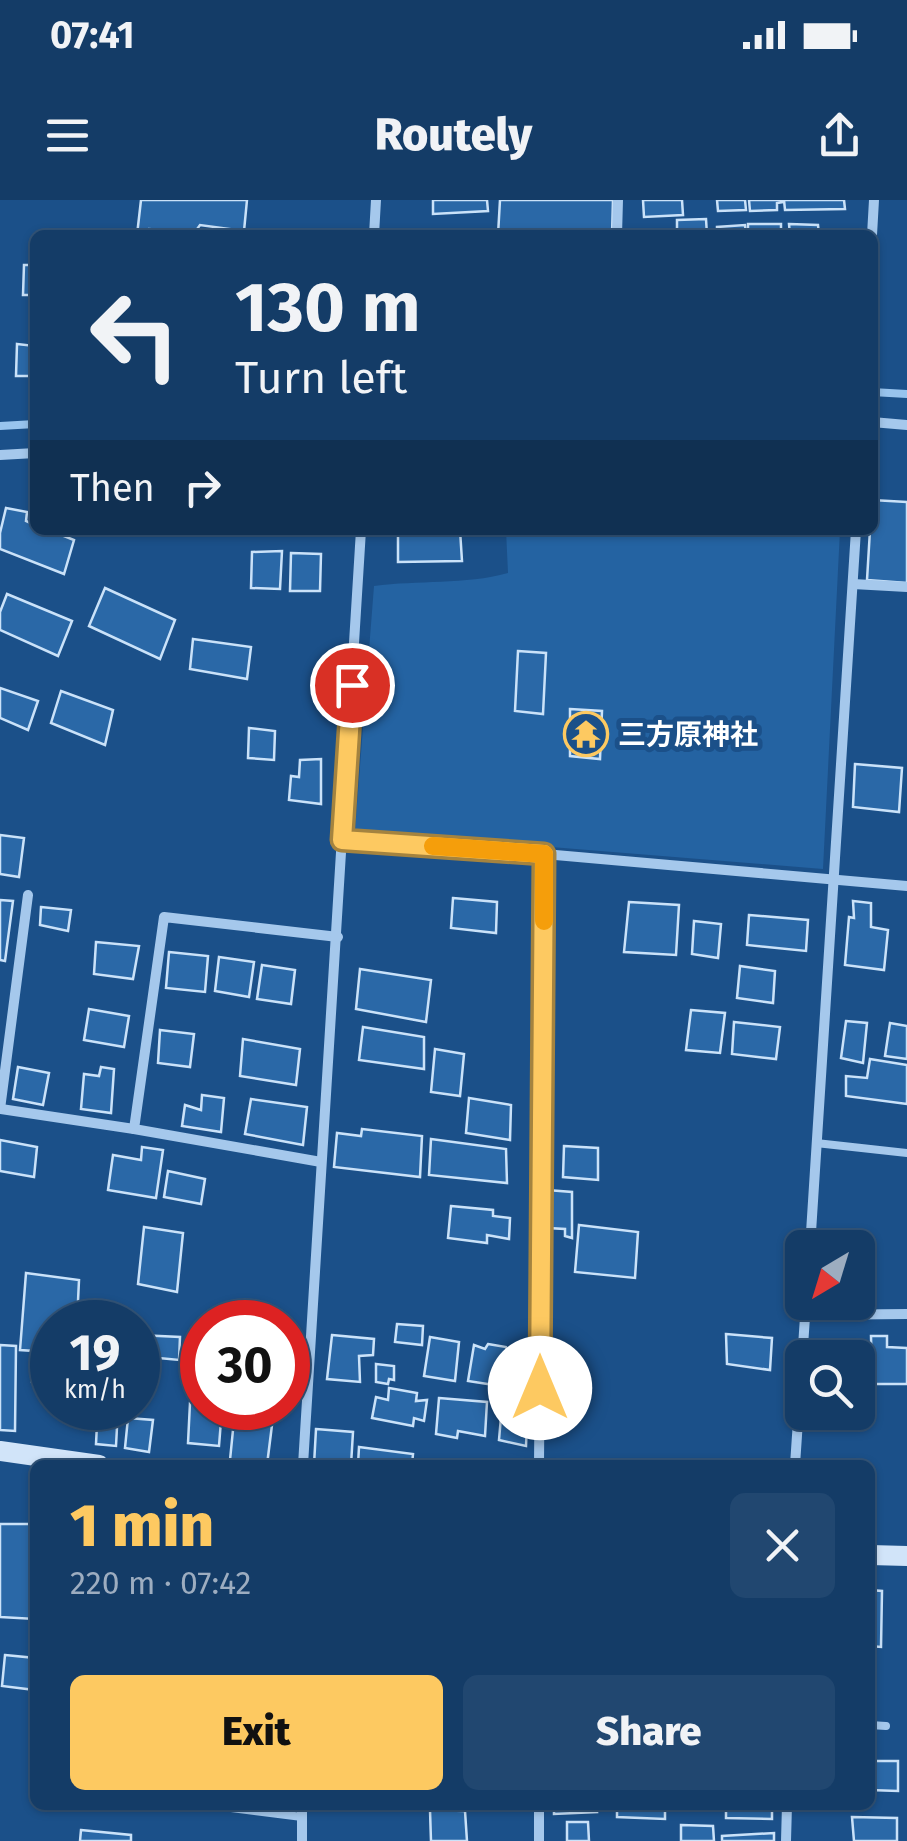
<!DOCTYPE html>
<meta charset="utf-8">
<style>
body{margin:0;font-family:"Fira Sans","Noto Sans JP",sans-serif;background:#214770;color:#f1f3f6;height:100vh;display:flex;flex-direction:column;font-size:38px;white-space:nowrap}
*{box-sizing:border-box;margin:0}
p{font-size:32px;color:#9dadc0}
.icon{flex:none;width:55px;height:55px;fill:none;stroke:currentColor;stroke-width:2;stroke-linecap:round;stroke-linejoin:round}
.map{position:relative;flex:1;overflow:hidden}
.sheet{position:absolute;left:30px;top:1260px;width:845px;height:350px;display:flex;flex-direction:column;background:#143c67;border-radius:15px;box-shadow:0 2px 8px #0004,0 0 0 2px #33567b}
.sheet>*{flex:none}
.banner{position:absolute;left:30px;top:30px;width:848px;height:305px;border-radius:15px;box-shadow:0 2px 8px #0004,0 0 0 2px #33567b;background:#143c67;color:#f1f3f6;overflow:hidden}
.needle{width:65px;rotate:218deg}
.fabs{position:absolute;left:785px;top:1030px;display:grid;gap:20px}
.fabs a{display:grid;place-items:center;width:90px;height:90px;border-radius:15px;background:#143c67;box-shadow:0 2px 8px #0004,0 0 0 2px #33567b;font-size:50px}
.speed{position:absolute;left:30px;top:1100px;display:flex;gap:20px;font-size:50px;font-weight:700;text-align:center}
.speed>*{display:grid;place-content:center;width:130px;height:130px;border-radius:50%;background:#143c67;box-shadow:0 2px 8px #0004,0 0 0 2px #33567b;line-height:1}
.speed small{font-size:25px;font-weight:400}
.speed .limit{border:15px solid #d22;background:#fff;color:#111}
.pin{position:absolute;display:grid;place-items:center;width:85px;height:85px;color:#fff;margin:-42px;border:5px solid #fff;border-radius:50%;box-shadow:0 2px 10px #0007}
.me{position:absolute;width:110px;margin:-55px;rotate:0deg;stroke-linejoin:round;filter:drop-shadow(0 0 8px #0008)}
.turn{display:flex;align-items:center;gap:35px;height:210px;padding:0 40px;font-size:45px}
.turn .icon{width:130px;height:130px;stroke-width:2.5}
.turn b{display:block;font-size:70px;line-height:85px}
.then{display:flex;align-items:center;height:95px;padding:0 40px;background:#0003;gap:20px;font-size:38px}
.round{display:grid;place-items:center;flex:none;width:105px;height:105px;border-radius:15px;background:#214770}
.summary{display:flex;align-items:center;justify-content:space-between;height:170px;padding:0 40px}
h1{font-size:60px;font-weight:800;line-height:75px;color:#fdc961}
.primary-button{display:flex;gap:20px;margin-top:auto;padding:20px 40px}
.primary-button a{flex:1;height:115px;border-radius:15px;background:#fdc961;color:#111;font-size:40px;font-weight:800;line-height:115px;text-align:center}
.primary-button a+a{background:#214770;color:#f1f3f6}
.status{display:flex;justify-content:space-between;align-items:center;height:70px;padding:0 50px;background:#143c67;direction:ltr}
.status svg{height:28px;fill:currentColor}
header{display:flex;justify-content:space-between;align-items:center;height:130px;padding:0 40px;background:#143c67;font-size:45px;font-weight:800}
.map>svg:first-child{display:block}
.green{fill:#2463a2}
.lines{fill:none;stroke-linecap:round;stroke-linejoin:round}
.stream{stroke:#98c4ee;stroke-width:8}
.building{fill:#2a68a7;stroke:#cae2f9;stroke-width:2.5}
.lane{stroke:#a5c8ec;stroke-width:8}
.street{stroke:#a5c8ec;stroke-width:10}
.secondary{stroke:#d1e4f9;stroke-width:20}
.route-casing{stroke:#a4833f;stroke-width:25}
.route{stroke:#fdc961;stroke-width:18}
.slow{stroke:#f59e0b;stroke-width:18}
.labels{text-anchor:middle;stroke-width:10;stroke-linejoin:round;paint-order:stroke}
.poi-label{font-size:28px;font-weight:bold;fill:#fff;stroke:#1b5089;text-anchor:start}
</style>
<div class="status"><b>07:41</b><svg viewBox="0 0 49 12"><path d="M0 12V9h3v3zM5 12V6h3v6zM10 12V3h3v9zM15 12V0h3v12zM26 1h20v11H26zM47 4h2v5h-2z"/></svg></div>
<header><svg class="icon" aria-label="menu" viewBox="0 0 24 24"><path d="M4 6h16M4 12h16M4 18h16"/></svg>Routely<svg class="icon" aria-label="share" viewBox="0 0 24 24"><path d="M12 15V3M7 8l5-5 5 5M5 13v7h14v-7"/></svg></header>
<div class="map">
<svg width="907" height="1641" viewBox="0 0 907 1641">
<rect width="100%" height="100%" fill="#1b5089"/>
<!-- green -->
<path class="green" d="M 506,330 L 840,330 L 823,669 L 355,631 L 374,386 C 418,380 465,385 508,373 Z"/>
<g class="lines">
<!-- stream -->
<g class="stream">
<polyline points="872,192 907,194"/>
<polyline points="0,226 35,224"/>
</g>
</g>
<!-- building -->
<g class="building">
<polygon points="141,0 247,0 244,31 200,25 195,32 149,29 148,35 137,35"/>
<polygon points="433,0 487,0 488,11 433,14"/>
<polygon points="500,0 613,0 612,35 498,35"/>
<polygon points="643,0 682,0 683,15 644,17"/>
<polygon points="717,0 745,0 746,10 718,11"/>
<polygon points="749,0 784,0 784,2 777,3 777,10 750,11"/>
<polygon points="784,0 844,0 845,9 785,10"/>
<polygon points="706,19 707,35 677,35 677,20"/>
<rect x="748" y="24" width="33" height="11"/>
<polygon points="789,24 818,25 819,35 790,35"/>
<polygon points="745,25 746,35 717,35 717,27"/>
<polygon points="24,65 35,65 35,95 23,95"/>
<polygon points="17,144 35,146 35,176 16,176"/>
<polygon points="872,300 907,302 907,383 867,380 870,330 872,330"/>
<polygon points="6,308 27,312 26,321 35,325 35,330 49,330 74,340 64,374 0,349 0,333"/>
<polygon points="398,330 460,330 462,361 398,362"/>
<polygon points="282,351 280,389 251,388 252,352"/>
<polygon points="291,353 321,354 320,391 290,391"/>
<polygon points="105,388 175,420 160,459 89,426"/>
<polygon points="7,394 72,421 58,456 0,430 0,412"/>
<polygon points="193,439 251,447 247,479 190,469"/>
<polygon points="518,451 546,453 543,514 515,511"/>
<polygon points="0,488 38,501 28,530 0,518"/>
<polygon points="61,491 113,510 105,545 51,523"/>
<polygon points="570,509 602,511 600,559 570,556"/>
<polygon points="249,528 275,531 274,560 248,558"/>
<polygon points="321,559 321,604 289,600 291,576 299,577 300,560"/>
<polygon points="855,564 902,568 899,612 853,607"/>
<polygon points="0,635 24,638 19,677 0,674"/>
<polygon points="453,698 497,702 496,733 451,728"/>
<polygon points="0,700 13,701 5,761 0,760"/>
<polygon points="853,701 871,703 871,727 888,730 884,770 845,765 849,717 854,718"/>
<polygon points="629,702 679,705 676,755 624,752"/>
<polygon points="41,707 71,710 68,731 40,725"/>
<polygon points="749,715 808,720 806,751 747,745"/>
<polygon points="694,721 721,724 718,758 692,754"/>
<polygon points="96,742 139,746 133,779 94,774"/>
<polygon points="169,752 208,756 205,792 166,788"/>
<polygon points="219,757 254,762 249,797 215,791"/>
<polygon points="262,765 295,770 291,804 257,799"/>
<polygon points="740,766 775,771 773,803 737,798"/>
<polygon points="360,769 431,780 426,822 356,809"/>
<polygon points="89,809 129,816 124,847 84,840"/>
<polygon points="691,810 725,813 720,853 686,850"/>
<polygon points="846,821 867,823 863,863 841,858"/>
<polygon points="734,822 780,827 776,859 732,854"/>
<polygon points="890,823 907,826 907,859 885,856"/>
<polygon points="363,827 424,837 424,869 359,860"/>
<polygon points="160,830 194,834 190,867 158,863"/>
<polygon points="243,839 300,849 296,885 240,876"/>
<polygon points="435,849 464,854 460,896 431,892"/>
<polygon points="870,859 907,865 907,904 846,896 846,876 867,878"/>
<polygon points="18,867 49,873 43,905 13,899"/>
<polygon points="101,867 114,869 111,913 81,909 84,874 99,876"/>
<polygon points="202,895 224,898 221,932 182,926 185,905 201,910"/>
<polygon points="469,898 511,905 510,940 466,933"/>
<polygon points="251,899 307,907 303,945 245,934"/>
<polygon points="362,929 422,936 420,977 334,967 337,933 361,936"/>
<polygon points="431,939 506,949 507,983 429,975"/>
<polygon points="0,940 37,947 34,977 0,971"/>
<polygon points="564,946 598,948 598,980 563,977"/>
<polygon points="142,947 163,950 156,998 108,990 113,955 141,960"/>
<polygon points="168,971 205,979 201,1004 164,997"/>
<polygon points="547,990 572,992 572,1038 565,1036 565,1029 548,1028"/>
<polygon points="451,1006 493,1010 493,1016 510,1018 509,1039 487,1035 487,1043 448,1038"/>
<polygon points="579,1025 638,1032 635,1078 575,1072"/>
<polygon points="144,1027 183,1033 177,1092 138,1084"/>
<polygon points="858,1063 873,1063 875,1102 826,1103 858,1102"/>
<polygon points="26,1073 79,1080 77,1122 52,1122 52,1185 32,1182 34,1151 20,1150"/>
<polygon points="397,1124 423,1126 422,1145 395,1142"/>
<polygon points="726,1134 772,1138 770,1170 727,1164"/>
<polygon points="138,1135 180,1137 179,1160 138,1156"/>
<polygon points="332,1135 374,1139 373,1155 359,1156 360,1182 327,1179"/>
<polygon points="871,1136 887,1136 887,1147 907,1148 907,1184 872,1184"/>
<polygon points="430,1137 459,1142 455,1181 424,1176"/>
<polygon points="488,1144 506,1147 507,1151 512,1152 507,1187 468,1181 474,1145 485,1149"/>
<polygon points="0,1145 16,1146 15,1231 0,1230"/>
<polygon points="818,1149 862,1150 862,1184 858,1184 858,1158 818,1158"/>
<polygon points="376,1164 394,1166 394,1180 389,1179 388,1184 376,1182"/>
<polygon points="389,1188 417,1193 416,1201 427,1200 424,1221 414,1218 413,1226 372,1218 376,1197 388,1200"/>
<polygon points="503,1194 528,1198 526,1246 499,1240"/>
<polygon points="439,1198 487,1202 485,1236 458,1231 457,1238 436,1234"/>
<polygon points="190,1203 202,1204 202,1208 222,1208 219,1246 188,1243"/>
<polygon points="128,1218 153,1220 149,1252 125,1248"/>
<polygon points="234,1220 272,1225 267,1265 230,1260"/>
<polygon points="97,1224 117,1227 116,1246 96,1244"/>
<polygon points="316,1229 353,1232 351,1265 314,1265"/>
<polygon points="359,1247 413,1254 412,1265 358,1265"/>
<polygon points="0,1324 35,1324 35,1419 0,1417"/>
<polygon points="870,1390 882,1391 881,1447 870,1446"/>
<polygon points="5,1455 35,1458 35,1490 2,1486"/>
<polygon points="870,1561 898,1561 898,1591 870,1590"/>
<polygon points="554,1605 596,1605 597,1612 554,1614"/>
<polygon points="617,1605 665,1605 665,1619 617,1617"/>
<polygon points="726,1605 772,1605 772,1619 726,1618"/>
<polygon points="430,1610 465,1611 467,1641 431,1641"/>
<polygon points="852,1617 897,1618 897,1641 854,1641"/>
<polygon points="567,1622 588,1622 589,1641 567,1641"/>
<polygon points="681,1625 713,1626 714,1641 681,1641"/>
<polygon points="81,1630 131,1635 131,1641 80,1641"/>
<polygon points="774,1633 774,1641 722,1641 722,1636"/>
</g>
<g class="lines">
<!-- lane -->
<g class="lane">
<polyline points="816,943 907,953"/>
<polyline points="870,1525 886,1526"/>
<polyline points="208,1605 302,1617"/>
</g>
<!-- street -->
<g class="street">
<polyline points="374,35 376,0"/>
<polyline points="617,35 618,0"/>
<polyline points="872,35 874,0"/>
<polyline points="872,222 907,225"/>
<polyline points="0,255 35,253"/>
<polyline points="853,384 907,387"/>
<polyline points="343,640 544,654 907,686"/>
<polyline points="0,909 28,695"/>
<polyline points="1,909 134,929"/>
<polyline points="321,962 134,929 164,717 338,737"/>
<polyline points="810,1048 856,330"/>
<polyline points="805,1115 907,1114"/>
<polyline points="303,1265 361,330"/>
<polyline points="539,1265 544,654"/>
<polyline points="795,1265 806,1102"/>
<polyline points="302,1605 302,1641"/>
<polyline points="539,1605 539,1641"/>
<polyline points="786,1641 787,1605"/>
</g>
<!-- secondary -->
<g class="secondary">
<polyline points="0,1251 99,1265"/>
<polyline points="870,1355 907,1356"/>
</g>
</g>
<g class="lines">
<defs>
<polyline id="route" points="352,485 342,640 544,654 540,1188"/>
</defs>
<!-- route casing -->
<use href="#route" class="route-casing"/>
<!-- route -->
<use href="#route" class="route"/>
<!-- slow -->
<polyline class="slow" points="433,646 544,654 544,721"/>
</g>
<!-- icons -->
<defs>
<symbol id="temple-ring" viewBox="-11 -11 22 22"><circle r="9.5" fill="#1b5089" stroke="#fdc961" stroke-width="1.5"/><path d="M0-6L5-2H3V0L6.5 2.5H4V6H1.5V3h-3V6H-4V2.5H-6.5L-3 0V-2H-5Z" fill="#fdc961"/></symbol>
</defs>
<g fill-rule="evenodd">
<use href="#temple-ring" x="561" y="509" width="50" height="50"/>
</g>
<g class="labels">
<!-- poi labels -->
<g class="poi-label">
<text x="618" y="544">三方原神社</text>
</g>
</g>
</svg>
<div class="fabs">
<a><svg class="needle" viewBox="-14 -14 28 28"><path d="M0-13l5 13h-10z" fill="#e53935"/><path d="M0 13l5-13h-10z" fill="#9dadc0"/></svg></a>
<a><svg class="icon" aria-label="search" viewBox="0 0 24 24"><circle cx="10" cy="10" r="6"/><path d="M15 15l6 6"/></svg></a>
</div>
<div class="speed"><div>19<small>km/h</small></div><div class="limit">30</div></div>
<div class="pin" style="left:352px;top:485px;background:#d93025"><svg class="icon" aria-label="arrive" viewBox="0 0 24 24"><path d="M6 21V4h12l-3 4 3 4H6"/></svg></div>
<svg class="me" style="left:540px;top:1188px" viewBox="-20 -20 40 40"><circle r="19" fill="#fff"/><path d="M0-13L10 11 0 6-10 11z" fill="#fdc961"/></svg>
<div class="banner">
<div class="turn"><svg class="icon" aria-label="left" viewBox="0 0 24 24"><path d="M17 20v-9H6M10 6l-5 5 5 5"/></svg><div><b>130 m</b>Turn left</div></div>
<div class="then">Then<svg class="icon" aria-label="right" viewBox="0 0 24 24"><path d="M7 20v-9h11M14 6l5 5-5 5"/></svg></div>
</div>
<section class="sheet">
<div class="summary"><div><h1>1 min</h1><p>220 m · 07:42</p></div><a class="round"><svg class="icon" aria-label="close" viewBox="0 0 24 24"><path d="M6 6l12 12M18 6L6 18"/></svg></a></div>
<div class="primary-button"><a>Exit</a><a>Share</a></div>
</section>
</div>
